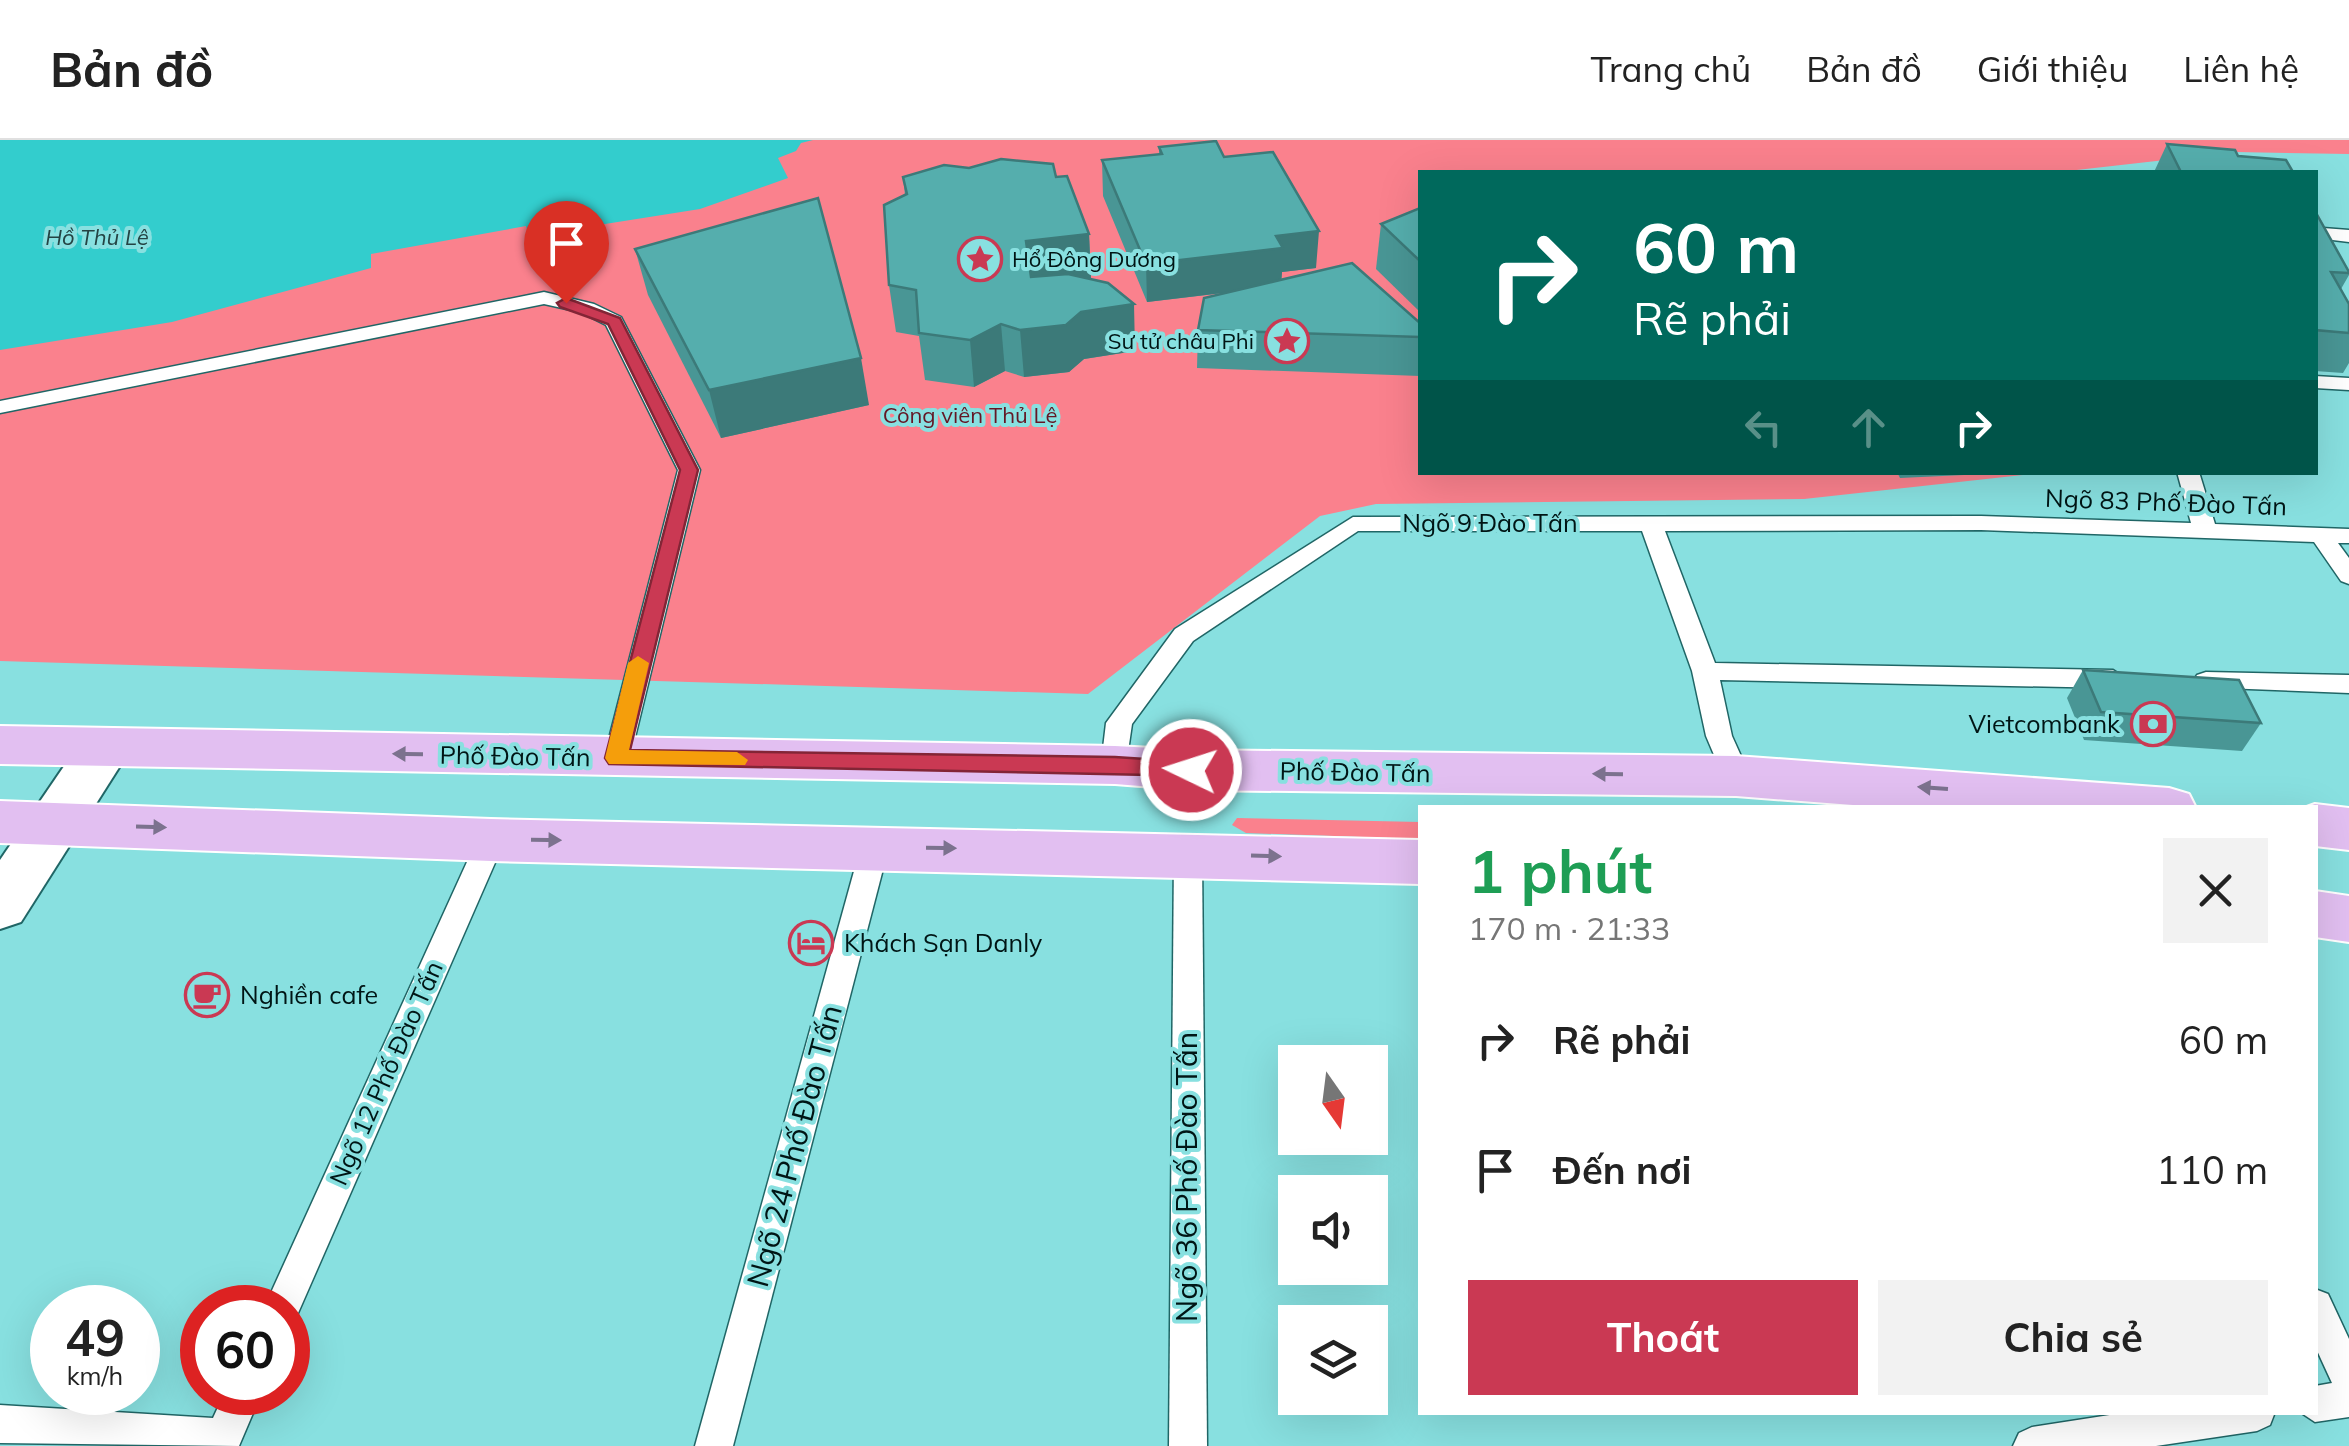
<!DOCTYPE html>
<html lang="vi">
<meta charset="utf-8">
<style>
body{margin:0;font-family:Mulish,sans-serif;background:#f2f2f2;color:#222;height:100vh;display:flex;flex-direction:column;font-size:38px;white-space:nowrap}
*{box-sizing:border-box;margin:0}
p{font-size:32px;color:#767676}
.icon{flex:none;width:55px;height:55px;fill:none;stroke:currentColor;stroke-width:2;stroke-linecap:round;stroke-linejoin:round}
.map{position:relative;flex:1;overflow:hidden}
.sheet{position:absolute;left:1418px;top:665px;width:900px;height:610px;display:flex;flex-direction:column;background:#fff;border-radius:0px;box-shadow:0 10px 40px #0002}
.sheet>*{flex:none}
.guide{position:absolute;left:1418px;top:30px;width:900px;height:305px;border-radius:0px;box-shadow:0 10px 40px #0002;background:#00695c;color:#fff;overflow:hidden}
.needle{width:65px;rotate:166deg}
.fabs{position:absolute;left:1278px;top:905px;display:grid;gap:20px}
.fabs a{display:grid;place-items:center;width:110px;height:110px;border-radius:0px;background:#fff;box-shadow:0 10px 40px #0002;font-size:50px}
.speed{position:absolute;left:30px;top:1145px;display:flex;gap:20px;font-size:50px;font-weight:700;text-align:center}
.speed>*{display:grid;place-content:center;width:130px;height:130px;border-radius:50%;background:#fff;box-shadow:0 10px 40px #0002;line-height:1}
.speed small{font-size:25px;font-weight:400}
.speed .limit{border:15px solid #d22;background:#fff;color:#111}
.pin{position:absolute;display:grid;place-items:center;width:85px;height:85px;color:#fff;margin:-102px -42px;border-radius:50% 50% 50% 0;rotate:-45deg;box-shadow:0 0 10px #0007}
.pin .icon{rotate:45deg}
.me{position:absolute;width:110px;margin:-55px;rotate:274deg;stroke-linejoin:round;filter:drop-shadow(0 0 8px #0008)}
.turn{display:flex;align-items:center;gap:35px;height:210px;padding:0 50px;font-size:45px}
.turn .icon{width:130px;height:130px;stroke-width:2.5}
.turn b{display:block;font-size:70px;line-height:85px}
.lanes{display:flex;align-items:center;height:95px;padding:0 50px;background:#0003;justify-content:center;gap:50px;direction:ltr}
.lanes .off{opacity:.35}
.round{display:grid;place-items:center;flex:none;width:105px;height:105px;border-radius:0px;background:#f2f2f2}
.head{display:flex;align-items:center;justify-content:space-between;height:170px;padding:0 50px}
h1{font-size:60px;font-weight:700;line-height:75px;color:#1e9e55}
.action{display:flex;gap:20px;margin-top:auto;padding:20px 50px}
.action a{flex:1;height:115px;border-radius:0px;background:#ca3953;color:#fff;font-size:40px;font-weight:700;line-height:115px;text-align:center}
.action a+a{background:#f2f2f2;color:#222}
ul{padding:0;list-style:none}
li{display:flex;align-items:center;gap:30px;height:130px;padding:0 50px}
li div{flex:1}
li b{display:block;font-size:38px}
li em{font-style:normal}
header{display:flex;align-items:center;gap:60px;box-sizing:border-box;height:140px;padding:0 50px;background:#fff;border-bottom:2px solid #e0e0e0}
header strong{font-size:48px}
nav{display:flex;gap:55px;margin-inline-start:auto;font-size:35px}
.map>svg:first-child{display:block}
.green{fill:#fa818d}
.water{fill:#33cdcd}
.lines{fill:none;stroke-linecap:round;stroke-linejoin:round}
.service-casing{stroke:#206666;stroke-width:3}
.minor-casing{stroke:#206666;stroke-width:4}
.primary-casing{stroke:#fff;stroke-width:4}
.service{fill:#fff;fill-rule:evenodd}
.minor{fill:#fff;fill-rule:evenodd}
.primary{fill:#e2bff1;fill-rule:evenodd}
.wall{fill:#499695}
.shaded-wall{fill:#3c7a79}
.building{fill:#55aead;stroke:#3c7a79;stroke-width:2.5}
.oneway{fill:#7c728e}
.route{fill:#ca3953;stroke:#832536;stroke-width:2.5}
.slow{fill:#f59e0b}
.labels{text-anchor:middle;stroke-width:8;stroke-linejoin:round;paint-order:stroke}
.far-water-label{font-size:22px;font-style:italic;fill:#244343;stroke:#88e0e0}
.far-poi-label{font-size:22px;fill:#001515;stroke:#88e0e0;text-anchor:start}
.far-park-label{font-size:22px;fill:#641725;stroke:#88e0e0}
.street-label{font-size:25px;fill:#001515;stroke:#88e0e0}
.poi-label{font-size:25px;fill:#001515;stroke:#88e0e0;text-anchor:start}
.near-street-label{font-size:30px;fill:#001515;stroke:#88e0e0}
</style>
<header>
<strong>Bản đồ</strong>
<nav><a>Trang chủ</a><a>Bản đồ</a><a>Giới thiệu</a><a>Liên hệ</a></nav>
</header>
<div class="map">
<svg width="2349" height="1306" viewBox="0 0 2349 1306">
<rect width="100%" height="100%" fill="#88e0e0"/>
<!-- green -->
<g class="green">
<polygon points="0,0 2349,0 2349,14 2236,12 2059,32 1420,32 1420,332 2040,333 1804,359 1376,364 1320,376 1088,554 0,521"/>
<polygon points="1237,678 1420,682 1420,699 1246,693 1232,685"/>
</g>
<!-- water -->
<polygon class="water" points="0,0 813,0 801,3 796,11 778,18 788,38 700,69 529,96 526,86 371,114 371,128 172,182 0,210"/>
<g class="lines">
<defs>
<g id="service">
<polygon points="2323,88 2349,90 2349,102 2316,98 2316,90"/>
<polygon points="544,152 594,164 621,177 700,330 630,618 627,625 607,625 604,618 678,330 606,185 580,172 544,164 0,273 0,261"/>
<polygon points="2315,236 2349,238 2349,250 2315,248"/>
<polygon points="2177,332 2199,332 2215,384 2349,389 2349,403 2338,403 2349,418 2349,444 2341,441 2314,402 1981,390 1665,391 1715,523 2113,530 2126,539 2113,548 1720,540 1732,596 1750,636 1746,643 1726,643 1706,596 1692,531 1642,391 1358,391 1193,501 1132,584 1125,632 1105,632 1101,625 1106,583 1175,489 1353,377 1981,376 2191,383"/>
<polygon points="2206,532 2349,535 2349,553 2197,547 2193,541 2197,535"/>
<polygon points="491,689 501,692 505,700 295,1180 288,1183 288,1168 264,1168 477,700 481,692"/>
<polygon points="875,695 885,698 889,706 733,1306 695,1306 861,706 865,698"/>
<polygon points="1188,703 1198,706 1202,714 1207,1306 1169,1306 1174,714 1178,706"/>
<polygon points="2315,1149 2328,1154 2349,1199 2349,1277 2315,1282 2300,1272 2315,1272 2315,1246 2332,1243 2315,1206"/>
<polygon points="225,1252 262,1252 239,1306 0,1303 0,1265 213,1278"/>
<polygon points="2129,1272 2275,1272 2270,1285 2257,1291 2156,1306 2013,1306 2019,1293 2032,1287"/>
</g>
<polygon id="minor" points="105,588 124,594 132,607 21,782 0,789 0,720 86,594"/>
<g id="primary">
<polygon points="0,586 1115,606 1191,610 1736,616 2169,648 2189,654 2196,668 1892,668 1736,656 1191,650 1115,644 0,624"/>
<polygon points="0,661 491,679 1420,700 1420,744 491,721 0,703"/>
<polygon points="2315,664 2349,668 2349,710 2315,706 2315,668 2304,668"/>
<polygon points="2315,751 2349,756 2349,802 2315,797"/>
</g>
</defs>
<!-- service casing -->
<use href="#service" class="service-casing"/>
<!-- minor casing -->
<use href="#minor" class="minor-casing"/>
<!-- primary casing -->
<use href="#primary" class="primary-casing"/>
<!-- service -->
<use href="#service" class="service"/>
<!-- minor -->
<use href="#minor" class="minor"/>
<!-- primary -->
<use href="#primary" class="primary"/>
</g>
<!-- wall -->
<g class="wall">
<polygon points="2167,4 2238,16 2293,32 2154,32"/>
<polygon points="1159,7 1224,17 1316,128 1282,132 1281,140 1420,183 1420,236 1197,228 1198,190 1232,152 1147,162 1103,56 1102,20 1159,14"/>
<polygon points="903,37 1056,37 1089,94 1091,139 1135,211 1084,219 1069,232 1024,237 1005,231 974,247 925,240 919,196 896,192 889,145 905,55"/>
<polygon points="1420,68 1420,172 1376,129 1381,84"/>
<polygon points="2315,71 2349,132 2349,135 2341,149 2349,164 2349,223 2343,233 2315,231"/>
<polygon points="635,109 869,265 721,298 648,155"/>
<polygon points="1787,332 1846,332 1788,334"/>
<polygon points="1897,332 2028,332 1900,338"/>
<polygon points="2083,530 2261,583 2242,611 2084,600 2067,558"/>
</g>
<!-- shaded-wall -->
<g class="shaded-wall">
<polygon points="1319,91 1316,128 1282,132 1281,146 1147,162 1146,124 1276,96"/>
<polygon points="1089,94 1091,140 1029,147 1026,101"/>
<polygon points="1134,164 1135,211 1084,219 1069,232 1024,237 1020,190 1081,172"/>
<polygon points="1001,184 1005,231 974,247 970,200"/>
<polygon points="861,218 869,265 721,298 709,250"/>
</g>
<!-- building -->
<g class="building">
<polygon points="1216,1 1224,17 1273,12 1319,91 1276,96 1283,108 1146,124 1102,20 1162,14 1159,7"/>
<polygon points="2167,4 2235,10 2238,16 2286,20 2293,32 2181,32"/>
<polygon points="1001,19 1053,24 1056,37 1067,36 1089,94 1026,101 1031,137 1068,134 1108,143 1134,164 1081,172 1066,185 1020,190 1001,184 970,200 919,193 916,150 889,145 884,65 907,54 903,37 944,25 969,28"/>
<polygon points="818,58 861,218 709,250 635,109"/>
<polygon points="1420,68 1420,121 1381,84"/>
<polygon points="2315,71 2349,132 2349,133 2331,132 2349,164 2349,193 2315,190"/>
<polygon points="1352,123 1420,183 1420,197 1198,190 1204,158"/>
<polygon points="2083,530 2239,540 2261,583 2101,572"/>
</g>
<!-- one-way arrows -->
<defs><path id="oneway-solid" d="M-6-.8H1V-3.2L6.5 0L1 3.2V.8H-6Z" transform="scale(2.5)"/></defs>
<g class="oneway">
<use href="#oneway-solid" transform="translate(408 614) rotate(-179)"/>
<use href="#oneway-solid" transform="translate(1608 634) rotate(-179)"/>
<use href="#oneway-solid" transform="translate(1933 648) rotate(-176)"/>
<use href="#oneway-solid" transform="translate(151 687) rotate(2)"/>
<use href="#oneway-solid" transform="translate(546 700) rotate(1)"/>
<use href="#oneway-solid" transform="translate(941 708) rotate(1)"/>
<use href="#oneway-solid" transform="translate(1266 716) rotate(2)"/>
</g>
<!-- route -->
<polygon class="route" points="566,158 620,178 698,330 630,610 1115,617 1191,622 1202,630 1199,636 609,624 605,618 680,330 608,184 560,167 557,163"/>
<!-- slow -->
<polygon class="slow" points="638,516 649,523 629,610 737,612 748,620 745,625 609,624 605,618 628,523"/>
<!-- icons -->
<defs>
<symbol id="sight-ring" viewBox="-11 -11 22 22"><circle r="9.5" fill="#88e0e0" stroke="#ca3953" stroke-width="1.5"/><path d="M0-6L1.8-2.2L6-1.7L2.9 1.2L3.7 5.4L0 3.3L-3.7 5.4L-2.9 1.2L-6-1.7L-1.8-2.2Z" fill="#ca3953"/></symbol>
<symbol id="bank-ring" viewBox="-11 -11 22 22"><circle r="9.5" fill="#88e0e0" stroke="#ca3953" stroke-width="1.5"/><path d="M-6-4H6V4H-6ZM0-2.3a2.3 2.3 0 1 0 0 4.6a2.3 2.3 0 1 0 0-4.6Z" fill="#ca3953"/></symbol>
<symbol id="hotel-ring" viewBox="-11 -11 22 22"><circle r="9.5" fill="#88e0e0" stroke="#ca3953" stroke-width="1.5"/><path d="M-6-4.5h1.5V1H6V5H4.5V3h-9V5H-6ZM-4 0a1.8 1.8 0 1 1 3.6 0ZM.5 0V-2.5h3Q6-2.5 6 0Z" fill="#ca3953"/></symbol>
<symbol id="cafe-ring" viewBox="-11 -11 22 22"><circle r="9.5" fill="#88e0e0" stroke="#ca3953" stroke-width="1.5"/><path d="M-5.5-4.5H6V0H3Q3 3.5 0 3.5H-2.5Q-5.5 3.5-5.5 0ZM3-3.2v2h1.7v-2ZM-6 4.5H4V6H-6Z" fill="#ca3953"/></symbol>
</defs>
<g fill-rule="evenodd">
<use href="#sight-ring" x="955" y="94" width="50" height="50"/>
<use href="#sight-ring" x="1262" y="176" width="50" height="50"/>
<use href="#bank-ring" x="2128" y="559" width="50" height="50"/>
<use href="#hotel-ring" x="786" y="778" width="50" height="50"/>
<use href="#cafe-ring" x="182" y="830" width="50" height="50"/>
</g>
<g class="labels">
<!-- far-water labels -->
<g class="far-water-label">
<text x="97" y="105">Hồ Thủ Lệ</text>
</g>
<!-- far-poi labels -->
<g class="far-poi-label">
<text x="1012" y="127">Hổ Đông Dương</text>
<text x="1254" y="209" text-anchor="end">Sư tử châu Phi</text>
</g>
<!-- far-park labels -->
<g class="far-park-label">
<text x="970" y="283">Công viên Thủ Lệ</text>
</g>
<!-- street labels -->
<g class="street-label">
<text transform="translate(2166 362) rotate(2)" y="9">Ngõ 83 Phố Đào Tấn</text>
<text x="1490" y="392">Ngõ 9 Đào Tấn</text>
<text transform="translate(515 616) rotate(1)" y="9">Phố Đào Tấn</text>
<text transform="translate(1355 632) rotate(1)" y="9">Phố Đào Tấn</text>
<text transform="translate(386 933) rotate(-66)" y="9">Ngõ 12 Phố Đào Tấn</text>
</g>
<!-- poi labels -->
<g class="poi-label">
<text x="2120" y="593" text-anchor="end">Vietcombank</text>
<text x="844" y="812">Khách Sạn Danly</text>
<text x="240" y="864">Nghiền cafe</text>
</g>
<!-- near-street labels -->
<g class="near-street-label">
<text transform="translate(795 1006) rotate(-75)" y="10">Ngõ 24 Phố Đào Tấn</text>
<text transform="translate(1187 1037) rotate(-90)" y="10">Ngõ 36 Phố Đào Tấn</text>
</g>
</g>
</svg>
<div class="fabs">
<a><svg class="needle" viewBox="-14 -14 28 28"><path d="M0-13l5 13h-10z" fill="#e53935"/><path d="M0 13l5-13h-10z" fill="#767676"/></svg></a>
<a><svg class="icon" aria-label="sound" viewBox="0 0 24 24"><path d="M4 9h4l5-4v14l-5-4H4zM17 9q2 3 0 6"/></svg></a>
<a><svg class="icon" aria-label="layers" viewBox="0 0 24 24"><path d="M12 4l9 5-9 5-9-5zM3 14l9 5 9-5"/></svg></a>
</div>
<div class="speed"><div>49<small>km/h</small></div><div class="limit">60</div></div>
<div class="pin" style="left:566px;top:163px;background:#d93025"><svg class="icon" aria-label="arrive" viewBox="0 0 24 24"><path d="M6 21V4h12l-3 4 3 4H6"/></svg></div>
<svg class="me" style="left:1191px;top:630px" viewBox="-20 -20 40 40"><circle r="17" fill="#ca3953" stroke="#fff" stroke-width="3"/><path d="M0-11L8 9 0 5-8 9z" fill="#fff"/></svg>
<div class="guide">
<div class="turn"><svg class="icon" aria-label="right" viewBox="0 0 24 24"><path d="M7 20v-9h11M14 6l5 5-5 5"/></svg><div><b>60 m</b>Rẽ phải</div></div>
<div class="lanes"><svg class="icon off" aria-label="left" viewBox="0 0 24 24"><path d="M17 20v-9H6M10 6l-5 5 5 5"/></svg><svg class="icon off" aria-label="ahead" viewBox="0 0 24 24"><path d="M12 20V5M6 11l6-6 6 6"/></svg><svg class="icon" aria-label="right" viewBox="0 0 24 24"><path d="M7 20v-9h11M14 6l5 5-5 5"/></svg></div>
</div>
<section class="sheet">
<div class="head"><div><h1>1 phút</h1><p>170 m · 21:33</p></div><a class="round"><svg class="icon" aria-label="close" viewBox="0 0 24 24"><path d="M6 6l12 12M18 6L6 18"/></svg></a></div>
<ul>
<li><svg class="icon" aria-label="right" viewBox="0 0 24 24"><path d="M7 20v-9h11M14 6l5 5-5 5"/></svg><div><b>Rẽ phải</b></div><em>60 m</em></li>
<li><svg class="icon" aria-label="arrive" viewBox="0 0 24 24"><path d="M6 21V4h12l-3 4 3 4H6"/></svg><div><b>Đến nơi</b></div><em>110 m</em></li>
</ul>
<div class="action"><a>Thoát</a><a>Chia sẻ</a></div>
</section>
</div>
